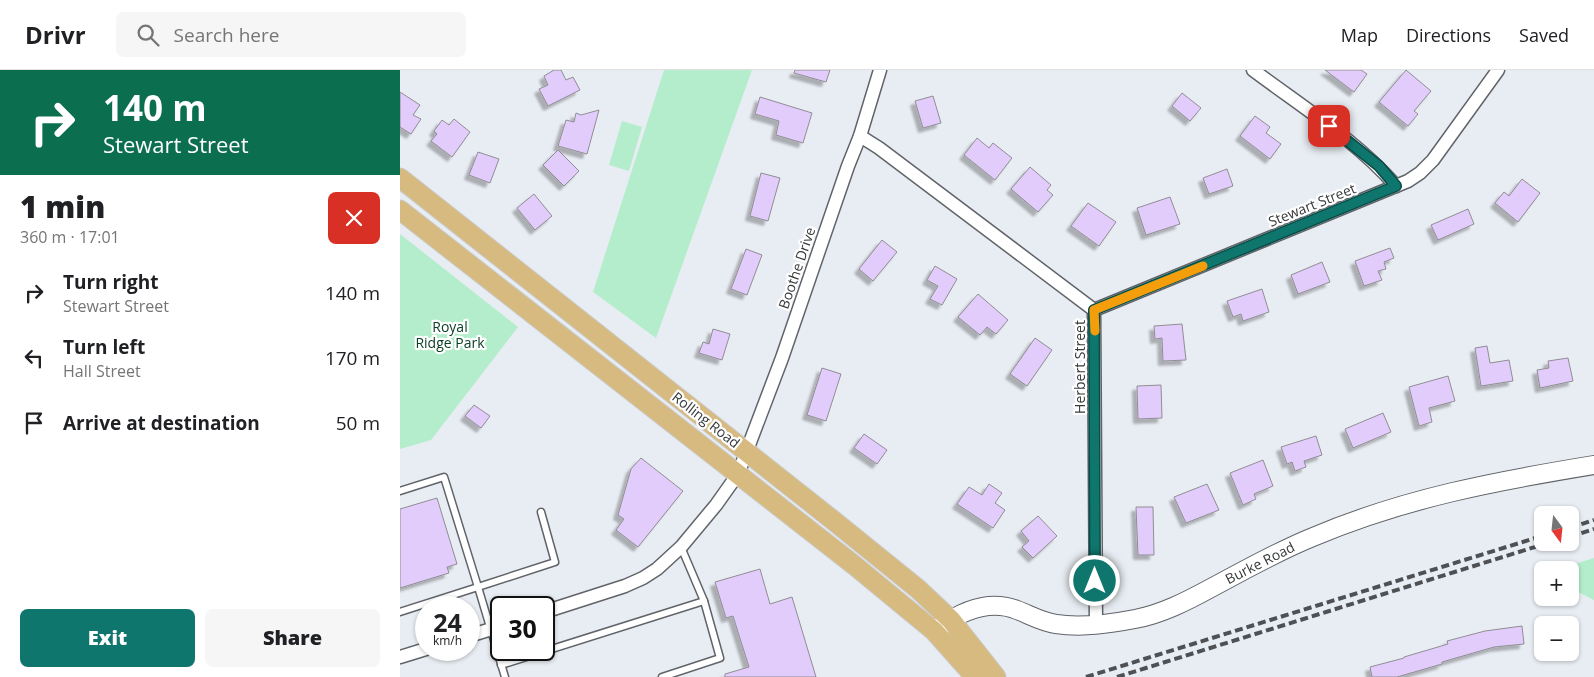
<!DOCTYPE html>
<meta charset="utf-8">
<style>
body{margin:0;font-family:"Open Sans",sans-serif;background:#f6f6f6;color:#202124;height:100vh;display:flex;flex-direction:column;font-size:19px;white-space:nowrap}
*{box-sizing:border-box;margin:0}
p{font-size:16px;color:#757577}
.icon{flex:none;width:28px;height:28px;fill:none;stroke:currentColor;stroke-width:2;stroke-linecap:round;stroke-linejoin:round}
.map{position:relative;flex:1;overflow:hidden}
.drawer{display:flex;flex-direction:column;background:#fff;width:400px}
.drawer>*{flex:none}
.guide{background:#0b6e4f;color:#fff;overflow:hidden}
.needle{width:32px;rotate:165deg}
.tools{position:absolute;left:1134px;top:436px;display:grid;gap:10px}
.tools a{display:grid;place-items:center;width:45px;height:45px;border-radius:8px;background:#fff;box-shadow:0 1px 4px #0004;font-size:25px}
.speed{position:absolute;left:15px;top:526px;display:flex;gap:10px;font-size:25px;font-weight:700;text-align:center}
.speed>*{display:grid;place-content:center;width:65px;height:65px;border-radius:50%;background:#fff;box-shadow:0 1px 4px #0004;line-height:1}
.speed small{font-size:12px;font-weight:400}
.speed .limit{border:2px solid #111;border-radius:8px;background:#fff;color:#111}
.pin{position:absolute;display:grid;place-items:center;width:42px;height:42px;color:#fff;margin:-21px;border-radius:10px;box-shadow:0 2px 8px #0006}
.me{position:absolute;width:55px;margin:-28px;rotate:0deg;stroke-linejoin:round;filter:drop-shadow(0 0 4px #0008)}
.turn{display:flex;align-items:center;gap:18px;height:105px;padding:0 20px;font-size:22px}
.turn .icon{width:65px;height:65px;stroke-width:2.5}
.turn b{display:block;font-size:35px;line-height:42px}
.round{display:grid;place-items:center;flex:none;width:52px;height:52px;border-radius:8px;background:#f6f6f6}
.headline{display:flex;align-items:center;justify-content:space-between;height:85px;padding:0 20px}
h1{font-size:30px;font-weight:800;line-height:38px}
.cta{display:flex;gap:10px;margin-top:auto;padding:10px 20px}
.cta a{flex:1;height:58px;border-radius:8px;background:#0f766e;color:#fff;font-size:20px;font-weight:800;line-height:58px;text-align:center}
.cta a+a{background:#f6f6f6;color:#202124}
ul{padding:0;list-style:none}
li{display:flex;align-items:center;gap:15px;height:65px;padding:0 20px}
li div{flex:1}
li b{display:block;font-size:19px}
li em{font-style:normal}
header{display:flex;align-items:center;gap:30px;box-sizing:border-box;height:70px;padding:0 25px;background:#fff;border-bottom:1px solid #e0e0e0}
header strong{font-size:24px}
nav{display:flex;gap:28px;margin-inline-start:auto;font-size:18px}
.search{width:350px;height:45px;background:#f6f6f6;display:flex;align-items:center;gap:12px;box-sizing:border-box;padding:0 18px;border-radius:8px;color:#757577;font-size:19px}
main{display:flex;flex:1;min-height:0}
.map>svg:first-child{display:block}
.green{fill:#b3edcb}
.building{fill:#e2ccfb;stroke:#908d93;filter:url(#shadow)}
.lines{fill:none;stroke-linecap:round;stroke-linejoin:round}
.lane-casing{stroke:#606469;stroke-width:9}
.street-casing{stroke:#606469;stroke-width:15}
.secondary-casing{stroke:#606469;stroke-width:20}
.primary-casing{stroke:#cbcccc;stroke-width:21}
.lane{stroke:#fff;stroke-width:6}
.street{stroke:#fff;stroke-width:12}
.secondary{stroke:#fff;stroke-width:18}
.primary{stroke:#d6ba80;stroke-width:19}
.rail{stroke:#4e5053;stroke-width:4;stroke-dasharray:8 4;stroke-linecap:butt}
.route-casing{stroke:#0a4d48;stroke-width:12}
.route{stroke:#0f766e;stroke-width:9}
.slow{stroke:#f59e0b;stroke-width:9}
.labels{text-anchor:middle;stroke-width:4.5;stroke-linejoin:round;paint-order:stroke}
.street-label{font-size:14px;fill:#37393b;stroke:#fff}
.park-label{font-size:14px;fill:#0b4028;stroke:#fff}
</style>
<header>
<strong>Drivr</strong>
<div class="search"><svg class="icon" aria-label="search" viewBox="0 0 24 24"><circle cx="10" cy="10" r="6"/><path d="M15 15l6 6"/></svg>Search here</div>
<nav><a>Map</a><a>Directions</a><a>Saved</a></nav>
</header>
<main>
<section class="drawer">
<div class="guide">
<div class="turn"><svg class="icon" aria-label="right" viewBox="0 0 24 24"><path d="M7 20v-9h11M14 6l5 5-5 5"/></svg><div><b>140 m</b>Stewart Street</div></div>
</div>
<div class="headline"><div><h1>1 min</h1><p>360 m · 17:01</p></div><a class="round" style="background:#d93025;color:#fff"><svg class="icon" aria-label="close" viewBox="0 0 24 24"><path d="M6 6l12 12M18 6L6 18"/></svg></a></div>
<ul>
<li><svg class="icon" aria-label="right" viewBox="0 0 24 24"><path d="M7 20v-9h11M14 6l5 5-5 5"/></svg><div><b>Turn right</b><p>Stewart Street</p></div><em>140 m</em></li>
<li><svg class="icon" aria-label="left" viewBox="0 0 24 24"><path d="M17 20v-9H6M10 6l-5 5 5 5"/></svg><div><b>Turn left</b><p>Hall Street</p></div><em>170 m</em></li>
<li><svg class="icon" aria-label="arrive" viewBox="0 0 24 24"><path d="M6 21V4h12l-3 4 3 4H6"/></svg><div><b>Arrive at destination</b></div><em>50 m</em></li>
</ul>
<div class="cta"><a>Exit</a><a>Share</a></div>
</section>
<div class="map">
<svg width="1194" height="607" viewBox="0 0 1194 607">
<defs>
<filter id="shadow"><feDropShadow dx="-4.5" dy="4.5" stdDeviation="1" flood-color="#0004"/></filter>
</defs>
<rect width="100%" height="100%" fill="#e8edf3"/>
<!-- green -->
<g class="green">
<polygon points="264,0 352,0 256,268 193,222"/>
<polygon points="222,51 242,57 229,101 209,95"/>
<polygon points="0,164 118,257 31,370 0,379"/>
<polygon points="1194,488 1194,530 1170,518 1170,500 1155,500"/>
</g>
<!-- building -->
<g class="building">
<polygon points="154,0 161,0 166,10 173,7 180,20 148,36 139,19 148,15 144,6"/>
<polygon points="395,0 430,0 426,12 394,3"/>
<polygon points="925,0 961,0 967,4 954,22"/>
<polygon points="1006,0 1031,21 1014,41 1018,44 1008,56 979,32"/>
<polygon points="0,22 20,35 13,45 21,49 11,64 0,57"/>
<polygon points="782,23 801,38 790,51 772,36"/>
<polygon points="533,26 541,53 523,58 515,31"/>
<polygon points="360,27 412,43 403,73 376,65 379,51 355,44"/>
<polygon points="199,40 187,84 158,76 166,50 174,52 176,43 181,45"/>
<polygon points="855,46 870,57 866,63 881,74 870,89 840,66"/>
<polygon points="54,49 70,62 52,87 31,71 37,64 34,61 42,50 49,55"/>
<polygon points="577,68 589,78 593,73 612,88 595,110 564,85"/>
<polygon points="158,80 179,101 164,116 143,95"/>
<polygon points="78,82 99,89 90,113 69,105"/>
<polygon points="630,97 651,115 647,120 653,125 638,142 611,119"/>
<polygon points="827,99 833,116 809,124 803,108"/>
<polygon points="361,103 380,108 368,151 350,146"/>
<polygon points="1122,109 1140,123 1118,152 1095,133 1104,122 1109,126"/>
<polygon points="134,124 152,146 135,160 117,138"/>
<polygon points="770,127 780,154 746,165 737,138"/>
<polygon points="688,133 716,152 699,176 671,156"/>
<polygon points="1068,139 1074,154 1038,170 1031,155"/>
<polygon points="482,170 497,182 473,211 459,199"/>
<polygon points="990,178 994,188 984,192 986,199 978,201 982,210 964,216 955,191"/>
<polygon points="346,179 362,185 347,225 331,219"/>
<polygon points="922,192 930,212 898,224 891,205"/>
<polygon points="535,196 557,209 542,235 530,229 538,216 527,210"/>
<polygon points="862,219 869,242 843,251 841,244 833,247 827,231"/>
<polygon points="578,224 608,250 596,264 587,257 580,265 558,247"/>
<polygon points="782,254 786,290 763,291 762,268 755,269 754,256"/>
<polygon points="313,259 330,264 322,290 299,283 303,272 309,274"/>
<polygon points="635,268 652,280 627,316 610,304"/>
<polygon points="1087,276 1090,293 1109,290 1113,311 1081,316 1075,278"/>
<polygon points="1168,288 1173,311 1140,318 1137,300 1149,298 1148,291"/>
<polygon points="422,298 441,304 426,351 407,345"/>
<polygon points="1048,306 1055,331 1029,338 1032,352 1019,356 1009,317"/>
<polygon points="761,315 762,348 738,349 737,316"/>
<polygon points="74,335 90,346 81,358 65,346"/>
<polygon points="983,343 991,362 953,378 945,359"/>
<polygon points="464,364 487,380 477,394 454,378"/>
<polygon points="916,366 922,385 904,391 906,397 895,401 892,392 887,394 881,377"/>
<polygon points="241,388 283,421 238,477 216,460 224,449 218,445 231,399"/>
<polygon points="863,390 873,416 854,424 856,429 843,435 830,403"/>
<polygon points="589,414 602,423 595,433 605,440 593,458 557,434 569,417 582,425"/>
<polygon points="807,414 819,440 786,453 774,427"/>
<polygon points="37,428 57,494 47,497 49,503 0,518 0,439"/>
<polygon points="736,437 753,437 754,485 738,485"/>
<polygon points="638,446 657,466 633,488 622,477 629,471 621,461"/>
<polygon points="360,499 370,534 392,527 416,607 325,607 325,604 349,597 333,546 326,548 315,512"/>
<polygon points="1122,556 1124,574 1094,577 1042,592 1042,594 997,607 972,607 970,597 1004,588 1004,587 1048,574 1047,571 1085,561"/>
</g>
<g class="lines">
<defs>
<g id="lane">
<polyline points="0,421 44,407 78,517 0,542"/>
<polyline points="101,595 304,531"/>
<polyline points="105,607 78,517 155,492 141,442"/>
<polyline points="262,607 320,588 304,531 281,477"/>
</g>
<g id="street">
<path d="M 853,0 C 901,36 957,71 996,116"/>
<polyline points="460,66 479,78 694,240"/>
<polyline points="694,240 1008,111 1020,103 1033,90 1098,0"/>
<polyline points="694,240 696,555"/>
<polyline points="144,542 225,516 243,508 257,499 281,477 316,435 338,404 382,288 448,96 460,66 480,0"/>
<polyline points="69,566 101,556"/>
<polyline points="0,587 26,579"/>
</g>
<path id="secondary" d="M 540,557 C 562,541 589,529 617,540 C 630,545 642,552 656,554 C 682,558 709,554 735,549 C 762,544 787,531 811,518 C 845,500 878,481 913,467 C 1005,428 1096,411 1194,395"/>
<g id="primary">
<polyline points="0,108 434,451 518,519 551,550 596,607"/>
<polyline points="0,140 454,495 534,561 575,607"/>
</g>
</defs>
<!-- lane casing -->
<use href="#lane" class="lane-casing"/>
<!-- street casing -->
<use href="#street" class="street-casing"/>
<!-- secondary casing -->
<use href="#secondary" class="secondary-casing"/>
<!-- primary casing -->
<use href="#primary" class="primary-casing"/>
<!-- lane -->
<use href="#lane" class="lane"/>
<!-- street -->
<use href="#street" class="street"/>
<!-- secondary -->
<use href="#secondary" class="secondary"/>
<!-- primary -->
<use href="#primary" class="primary"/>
<!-- rail -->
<g class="rail">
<polyline points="1170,458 1194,450"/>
<polyline points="1170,467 1194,459"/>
<polyline points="686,607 1142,466"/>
<polyline points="717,607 1151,472"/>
</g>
</g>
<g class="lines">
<defs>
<polyline id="route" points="695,511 694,240 996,116 979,96 929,56"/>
</defs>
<!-- route casing -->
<use href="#route" class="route-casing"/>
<!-- route -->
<use href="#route" class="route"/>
<!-- slow -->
<polyline class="slow" points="695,261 694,240 803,196"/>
</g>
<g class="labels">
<!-- street labels -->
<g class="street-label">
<text transform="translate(912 135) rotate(-22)" y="5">Stewart Street</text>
<text transform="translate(397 198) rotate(-71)" y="5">Boothe Drive</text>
<text transform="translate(680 297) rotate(-90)" y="5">Herbert Street</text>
<text transform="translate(306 350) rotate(38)" y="5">Rolling Road</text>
<text transform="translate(860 493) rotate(-27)" y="5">Burke Road</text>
</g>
<!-- park labels -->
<g class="park-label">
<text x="50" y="262">Royal<tspan x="50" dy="16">Ridge Park</tspan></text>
</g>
</g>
</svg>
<div class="tools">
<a><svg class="needle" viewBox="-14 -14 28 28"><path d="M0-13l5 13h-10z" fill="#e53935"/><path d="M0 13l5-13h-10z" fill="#757577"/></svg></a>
<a>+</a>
<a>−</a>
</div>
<div class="speed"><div>24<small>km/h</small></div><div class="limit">30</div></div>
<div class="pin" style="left:929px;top:56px;background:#d93025"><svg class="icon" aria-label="arrive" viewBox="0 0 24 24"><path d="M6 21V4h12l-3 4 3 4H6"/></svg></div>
<svg class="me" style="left:695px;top:511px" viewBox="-20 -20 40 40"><circle r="17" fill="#0f766e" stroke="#fff" stroke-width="3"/><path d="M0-11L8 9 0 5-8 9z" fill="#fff"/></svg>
</div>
</main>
